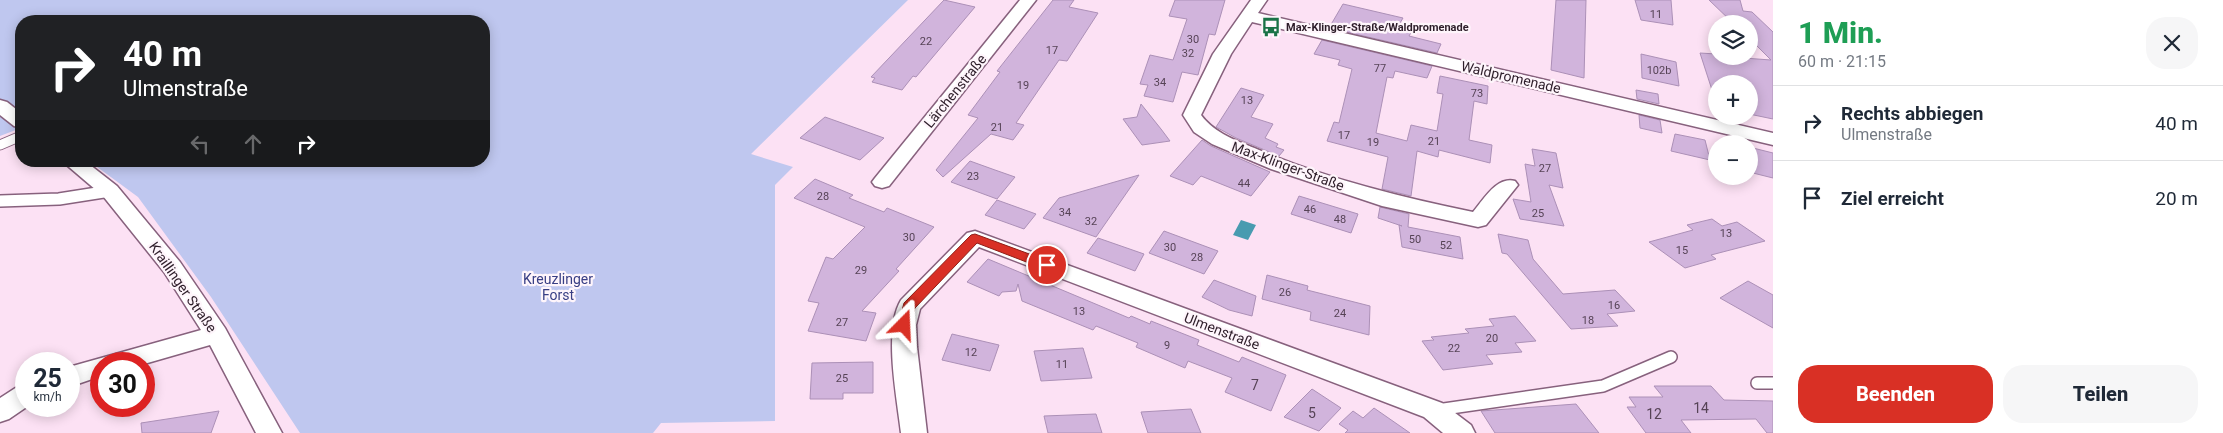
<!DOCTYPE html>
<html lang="de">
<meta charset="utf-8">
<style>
body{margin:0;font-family:Roboto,sans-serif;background:#f6f6f7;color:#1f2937;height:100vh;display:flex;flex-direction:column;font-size:19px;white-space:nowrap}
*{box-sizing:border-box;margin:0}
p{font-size:16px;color:#747a83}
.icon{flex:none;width:28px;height:28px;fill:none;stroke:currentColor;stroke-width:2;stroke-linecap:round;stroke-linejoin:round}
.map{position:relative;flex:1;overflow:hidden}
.side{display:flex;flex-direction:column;background:#fff;width:450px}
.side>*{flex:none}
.guide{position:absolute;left:15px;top:15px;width:475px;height:152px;border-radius:20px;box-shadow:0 2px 12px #0003;background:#202124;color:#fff;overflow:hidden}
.controls{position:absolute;left:1708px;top:15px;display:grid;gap:10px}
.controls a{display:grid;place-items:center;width:50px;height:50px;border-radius:50%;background:#fff;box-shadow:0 2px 12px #0003;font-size:25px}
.speed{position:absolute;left:15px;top:352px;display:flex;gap:10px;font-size:25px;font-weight:700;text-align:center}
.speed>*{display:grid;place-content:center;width:65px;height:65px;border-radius:50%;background:#fff;box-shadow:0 2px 12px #0003;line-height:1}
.speed small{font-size:12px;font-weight:400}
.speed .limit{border:8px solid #d22;background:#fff;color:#111}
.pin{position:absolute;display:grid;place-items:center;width:42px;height:42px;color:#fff;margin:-21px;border:2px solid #fff;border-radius:50%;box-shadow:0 1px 5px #0007}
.me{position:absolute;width:55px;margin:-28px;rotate:21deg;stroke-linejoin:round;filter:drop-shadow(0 0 4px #0008)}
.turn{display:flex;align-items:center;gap:18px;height:105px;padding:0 25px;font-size:22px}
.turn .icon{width:65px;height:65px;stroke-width:2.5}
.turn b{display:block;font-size:35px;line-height:42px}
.lanes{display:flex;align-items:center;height:48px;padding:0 25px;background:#0003;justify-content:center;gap:25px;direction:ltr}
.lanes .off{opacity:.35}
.round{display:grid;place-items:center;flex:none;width:52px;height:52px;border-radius:20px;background:#f6f6f7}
.head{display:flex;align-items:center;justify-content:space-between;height:85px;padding:0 25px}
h1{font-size:30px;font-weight:800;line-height:38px;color:#1e9e55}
.button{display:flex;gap:10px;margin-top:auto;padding:10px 25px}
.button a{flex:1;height:58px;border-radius:20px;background:#d93025;color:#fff;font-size:20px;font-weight:800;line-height:58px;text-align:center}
.button a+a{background:#f6f6f7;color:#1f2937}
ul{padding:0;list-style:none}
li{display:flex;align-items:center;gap:15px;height:75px;padding:0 25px;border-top:1px solid #e0e1e3}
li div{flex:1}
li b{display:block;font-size:19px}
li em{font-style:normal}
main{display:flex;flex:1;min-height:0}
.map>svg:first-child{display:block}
.green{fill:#bfc7ef}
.water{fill:#489bb0}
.building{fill:#d1b4dc;stroke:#ac90b7}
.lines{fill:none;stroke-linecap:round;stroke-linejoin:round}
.lane-far1-casing{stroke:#87617d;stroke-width:11}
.lane-casing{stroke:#87617d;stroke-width:14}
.street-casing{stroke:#87617d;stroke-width:3}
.lane-far1{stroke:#fff;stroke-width:9}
.lane{stroke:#fff;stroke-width:11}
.street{fill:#fff;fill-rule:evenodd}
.route{fill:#d93025;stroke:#8d1f18}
.labels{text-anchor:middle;stroke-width:4.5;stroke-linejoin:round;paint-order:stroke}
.number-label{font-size:11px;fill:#564356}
.far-poi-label{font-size:11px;font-weight:bold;fill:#2d1d29;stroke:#fef5fb;text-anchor:start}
.street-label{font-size:14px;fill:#2d1d29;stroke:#fef5fb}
.park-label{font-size:14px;fill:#383e84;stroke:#fef5fb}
.near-number-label{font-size:14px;fill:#564356}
</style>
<main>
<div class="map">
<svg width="1773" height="433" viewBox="0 0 1773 433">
<rect width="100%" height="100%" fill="#fce1f4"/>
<!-- green -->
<polygon class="green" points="0,0 908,0 751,154 793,167 775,185 775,421 661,423 653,433 300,433 211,297 138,197 89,161 484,161 484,21 21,21 21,128 0,136"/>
<!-- water -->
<polygon class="water" points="1241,220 1256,225 1248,240 1233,235"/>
<!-- building -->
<g class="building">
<polygon points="944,0 975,7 916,77 913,76 902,90 872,82 875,78 871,77"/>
<polygon points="1053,0 1074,0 1069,7 1098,13 1067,61 1059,60 1016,123 1024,125 1013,140 991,134 943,177 936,170 978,118 968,115 1000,72 997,71"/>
<polygon points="1175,0 1225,0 1215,35 1209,34 1198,75 1182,72 1173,102 1144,96 1148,85 1140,84 1150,55 1173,60 1187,19 1169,16"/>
<polygon points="1556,0 1586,0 1584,78 1551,70"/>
<polygon points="1635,0 1671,0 1673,25 1641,20"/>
<polygon points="1709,0 1740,0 1743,11 1752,12 1773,32 1773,119 1749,114 1749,84 1716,84 1716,91 1712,90 1700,53 1716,54 1716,56 1771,60 1749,38 1749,24 1734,24"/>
<polygon points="1343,4 1403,18 1400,23 1414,27 1409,36 1441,44 1437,53 1329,28"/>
<polygon points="1322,40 1432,66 1427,78 1395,71 1393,78 1387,77 1376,133 1407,141 1411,125 1437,131 1443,94 1437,93 1440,76 1488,86 1487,104 1474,101 1469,140 1492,145 1490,163 1439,150 1438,157 1417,151 1411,196 1382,189 1388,157 1327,141 1334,122 1339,123 1352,69 1338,65 1340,60 1314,54"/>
<polygon points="1641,54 1676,62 1679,86 1642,78"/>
<polygon points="1241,88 1264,95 1251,117 1273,124 1265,138 1278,144 1276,147 1284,150 1279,156 1236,138 1216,127"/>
<polygon points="1636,90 1658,94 1659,104 1637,99"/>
<polygon points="1141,104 1161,129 1170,141 1142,145 1123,119 1137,117"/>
<polygon points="1639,115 1660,120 1662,133 1640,128"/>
<polygon points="825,117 884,138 860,160 800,138"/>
<polygon points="1675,134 1705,140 1710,160 1671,151"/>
<polygon points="1202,140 1211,146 1270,172 1251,196 1201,176 1193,185 1170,176"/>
<polygon points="1749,147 1773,153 1773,178 1753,173 1752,169 1749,168"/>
<polygon points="1532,149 1556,153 1563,188 1549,185 1564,226 1520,219 1513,199 1531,202 1525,164 1535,166"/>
<polygon points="970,161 995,170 1015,177 997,199 951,182"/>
<polygon points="1139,175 1096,237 1043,218 1059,198"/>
<polygon points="815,179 853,195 849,198 884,212 887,208 934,227 896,269 899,271 862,311 876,313 866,341 808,331 819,303 808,301 826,257 833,259 865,227 794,198"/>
<polygon points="1299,196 1358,214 1351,233 1291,214"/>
<polygon points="997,200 1036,214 1024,229 985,215"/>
<polygon points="1380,207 1409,214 1408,227 1460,237 1463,259 1402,247 1399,225 1402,226 1378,218"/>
<polygon points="1712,219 1722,226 1737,222 1765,241 1711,255 1716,259 1685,268 1649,242 1693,230 1687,225"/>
<polygon points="1164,231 1218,251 1204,274 1149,253"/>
<polygon points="1498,234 1528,240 1533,259 1563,294 1615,290 1635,311 1607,314 1618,326 1571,329 1507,254 1502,253"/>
<polygon points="1098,238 1144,254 1135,271 1087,253"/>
<polygon points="988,259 1129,318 1131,316 1150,324 1151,321 1199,340 1197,345 1239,362 1242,357 1286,375 1271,411 1225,392 1232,378 1188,361 1185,368 1136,347 1138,343 1096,326 1093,330 1022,301 1018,284 1016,291 1002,292 999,296 967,282"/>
<polygon points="1267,275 1308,286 1307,290 1370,306 1369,335 1310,320 1311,312 1262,299"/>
<polygon points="1214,280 1256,296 1252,316 1229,310 1202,297"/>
<polygon points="1748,281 1773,295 1773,328 1720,298"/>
<polygon points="1515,316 1536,341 1515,343 1522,352 1486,355 1493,364 1443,370 1422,341 1434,340 1431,337 1469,333 1465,329 1494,326 1489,319"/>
<polygon points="952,334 999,345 990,371 942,360"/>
<polygon points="1083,348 1092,378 1041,381 1034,351"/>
<polygon points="873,362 873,393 843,393 843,399 810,399 812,363"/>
<polygon points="1654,386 1711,386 1724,400 1773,401 1773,433 1767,433 1756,419 1681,420 1691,433 1646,433 1627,407 1636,407 1629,397 1663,397"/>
<polygon points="1312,389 1341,408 1319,431 1284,417"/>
<polygon points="1576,404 1599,433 1495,433 1481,411"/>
<polygon points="1374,408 1410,433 1345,433 1348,430 1339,424 1353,411 1363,418"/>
<polygon points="1191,409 1201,433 1148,433 1141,412"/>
<polygon points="219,411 211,433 142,433 141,423"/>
<polygon points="1096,414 1102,433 1048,433 1044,416"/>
</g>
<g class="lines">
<defs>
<polyline id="lane-far1" points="0,145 21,136"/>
<g id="lane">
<polyline points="0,201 59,199 110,191"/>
<polyline points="1757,383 1773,383"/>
<polyline points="1437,410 1603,386 1671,357"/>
</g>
<g id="street">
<polygon points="1020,0 1036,0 889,186 882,188 875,186 872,182 875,178"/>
<path d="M 1251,0 L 1267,0 L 1258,13 L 1773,133 L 1773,145 L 1252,22 L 1231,54 L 1201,115 C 1215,134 1238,141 1259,150 C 1328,179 1400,197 1473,212 C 1484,199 1497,176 1515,181 L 1518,185 L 1486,225 L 1478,227 L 1382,206 L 1271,169 L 1212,144 L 1194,132 L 1183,115 L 1213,54 Z"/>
<polygon points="0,100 7,102 21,113 21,128 14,126 0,115"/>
<polygon points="62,161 85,161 117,186 180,262 225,328 282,433 256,433 210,345 144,364 101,364 101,376 69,387 69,367 201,330 164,272 103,196"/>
<path d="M 975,231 L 1442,403 L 1471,425 L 1475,433 L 1443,433 L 1424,417 L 979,247 L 920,309 L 916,325 L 917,347 L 927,433 L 901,433 C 897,398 883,330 901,300 L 967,233 Z"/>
<polygon points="26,384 26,406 28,406 9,419 0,422 0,398 17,387"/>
</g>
</defs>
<!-- lane-far1 casing -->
<use href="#lane-far1" class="lane-far1-casing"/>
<!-- lane casing -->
<use href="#lane" class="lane-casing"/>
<!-- street casing -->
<use href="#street" class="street-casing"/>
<!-- lane-far1 -->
<use href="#lane-far1" class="lane-far1"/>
<!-- lane -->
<use href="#lane" class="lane"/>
<!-- street -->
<use href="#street" class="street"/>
</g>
<!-- route -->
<polygon class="route" points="975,234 1051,262 1053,265 1051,268 1042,268 977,243 915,308 909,328 900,328 898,325 904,303 971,235"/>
<!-- icons -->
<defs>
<symbol id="bus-bare" viewBox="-9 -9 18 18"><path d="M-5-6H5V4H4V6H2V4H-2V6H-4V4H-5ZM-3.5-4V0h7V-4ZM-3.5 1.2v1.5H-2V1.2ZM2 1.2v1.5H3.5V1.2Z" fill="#1a7347" stroke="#fef5fb" stroke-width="2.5" paint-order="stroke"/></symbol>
</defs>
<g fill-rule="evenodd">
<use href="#bus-bare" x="1257" y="13" width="28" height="28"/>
</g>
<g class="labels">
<!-- number labels -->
<g class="number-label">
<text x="1656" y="18">11</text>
<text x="1193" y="43">30</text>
<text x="926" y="45">22</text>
<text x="1052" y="54">17</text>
<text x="1188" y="57">32</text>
<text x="1380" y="72">77</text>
<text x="1659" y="74">102b</text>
<text x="1160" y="86">34</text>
<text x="1023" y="89">19</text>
<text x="1477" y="97">73</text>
<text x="1247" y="104">13</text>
<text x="997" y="131">21</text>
<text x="1344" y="139">17</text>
<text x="1434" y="145">21</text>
<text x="1373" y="146">19</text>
<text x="1545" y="172">27</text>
<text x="973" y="180">23</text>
<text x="1244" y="187">44</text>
<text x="823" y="200">28</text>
<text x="1310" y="213">46</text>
<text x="1065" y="216">34</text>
<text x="1538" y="217">25</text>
<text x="1340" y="223">48</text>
<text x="1091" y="225">32</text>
<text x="1726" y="237">13</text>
<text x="909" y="241">30</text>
<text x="1415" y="243">50</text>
<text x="1446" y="249">52</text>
<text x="1170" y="251">30</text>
<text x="1682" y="254">15</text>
<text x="1197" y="261">28</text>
<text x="861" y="274">29</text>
<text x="1285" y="296">26</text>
<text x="1614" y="309">16</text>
<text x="1079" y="315">13</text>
<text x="1340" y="317">24</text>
<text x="1588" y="324">18</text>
<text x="842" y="326">27</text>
<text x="1492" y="342">20</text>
<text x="1167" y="349">9</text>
<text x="1454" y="352">22</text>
<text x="971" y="356">12</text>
<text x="1062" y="368">11</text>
<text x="842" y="382">25</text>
</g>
<!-- far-poi labels -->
<g class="far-poi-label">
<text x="1286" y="31">Max-Klinger-Straße/Waldpromenade</text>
</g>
<!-- street labels -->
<g class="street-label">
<text transform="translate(1511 77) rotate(13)" y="5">Waldpromenade</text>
<text transform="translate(955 91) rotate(-51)" y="5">Lärchenstraße</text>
<text transform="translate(1288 166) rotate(20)" y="5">Max-Klinger-Straße</text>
<text transform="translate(183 287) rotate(55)" y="5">Kraillinger Straße</text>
<text transform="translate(1222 331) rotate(21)" y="5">Ulmenstraße</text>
</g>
<!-- park labels -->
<g class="park-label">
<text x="558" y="284">Kreuzlinger<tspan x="558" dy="16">Forst</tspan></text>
</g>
<!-- near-number labels -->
<g class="near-number-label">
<text x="1255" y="390">7</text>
<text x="1701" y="413">14</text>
<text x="1312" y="418">5</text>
<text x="1654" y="419">12</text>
</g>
</g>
</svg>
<div class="controls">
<a><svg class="icon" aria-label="layers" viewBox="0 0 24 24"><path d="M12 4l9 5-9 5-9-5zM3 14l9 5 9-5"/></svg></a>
<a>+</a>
<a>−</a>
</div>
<div class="speed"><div>25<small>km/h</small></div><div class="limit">30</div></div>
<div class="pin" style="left:1047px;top:265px;background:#d93025"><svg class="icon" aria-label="arrive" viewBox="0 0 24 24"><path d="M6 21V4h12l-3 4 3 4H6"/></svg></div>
<svg class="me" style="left:904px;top:325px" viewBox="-20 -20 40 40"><path d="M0-17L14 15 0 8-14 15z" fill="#d93025" stroke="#fff" stroke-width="4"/></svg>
<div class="guide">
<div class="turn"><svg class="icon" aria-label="right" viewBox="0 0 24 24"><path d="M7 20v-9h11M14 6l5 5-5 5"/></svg><div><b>40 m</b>Ulmenstraße</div></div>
<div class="lanes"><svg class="icon off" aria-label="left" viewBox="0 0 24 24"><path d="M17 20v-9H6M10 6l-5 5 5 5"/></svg><svg class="icon off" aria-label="ahead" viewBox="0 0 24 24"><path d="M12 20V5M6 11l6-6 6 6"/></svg><svg class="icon" aria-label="right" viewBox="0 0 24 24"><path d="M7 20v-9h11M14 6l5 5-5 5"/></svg></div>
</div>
</div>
<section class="side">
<div class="head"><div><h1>1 Min.</h1><p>60 m · 21:15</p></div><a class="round"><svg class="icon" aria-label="close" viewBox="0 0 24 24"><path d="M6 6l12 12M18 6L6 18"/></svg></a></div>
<ul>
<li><svg class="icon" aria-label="right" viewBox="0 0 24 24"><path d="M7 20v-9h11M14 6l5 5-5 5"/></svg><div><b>Rechts abbiegen</b><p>Ulmenstraße</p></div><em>40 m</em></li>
<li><svg class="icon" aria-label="arrive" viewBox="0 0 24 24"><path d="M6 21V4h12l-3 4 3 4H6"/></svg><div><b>Ziel erreicht</b></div><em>20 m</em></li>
</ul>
<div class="button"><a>Beenden</a><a>Teilen</a></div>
</section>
</main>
